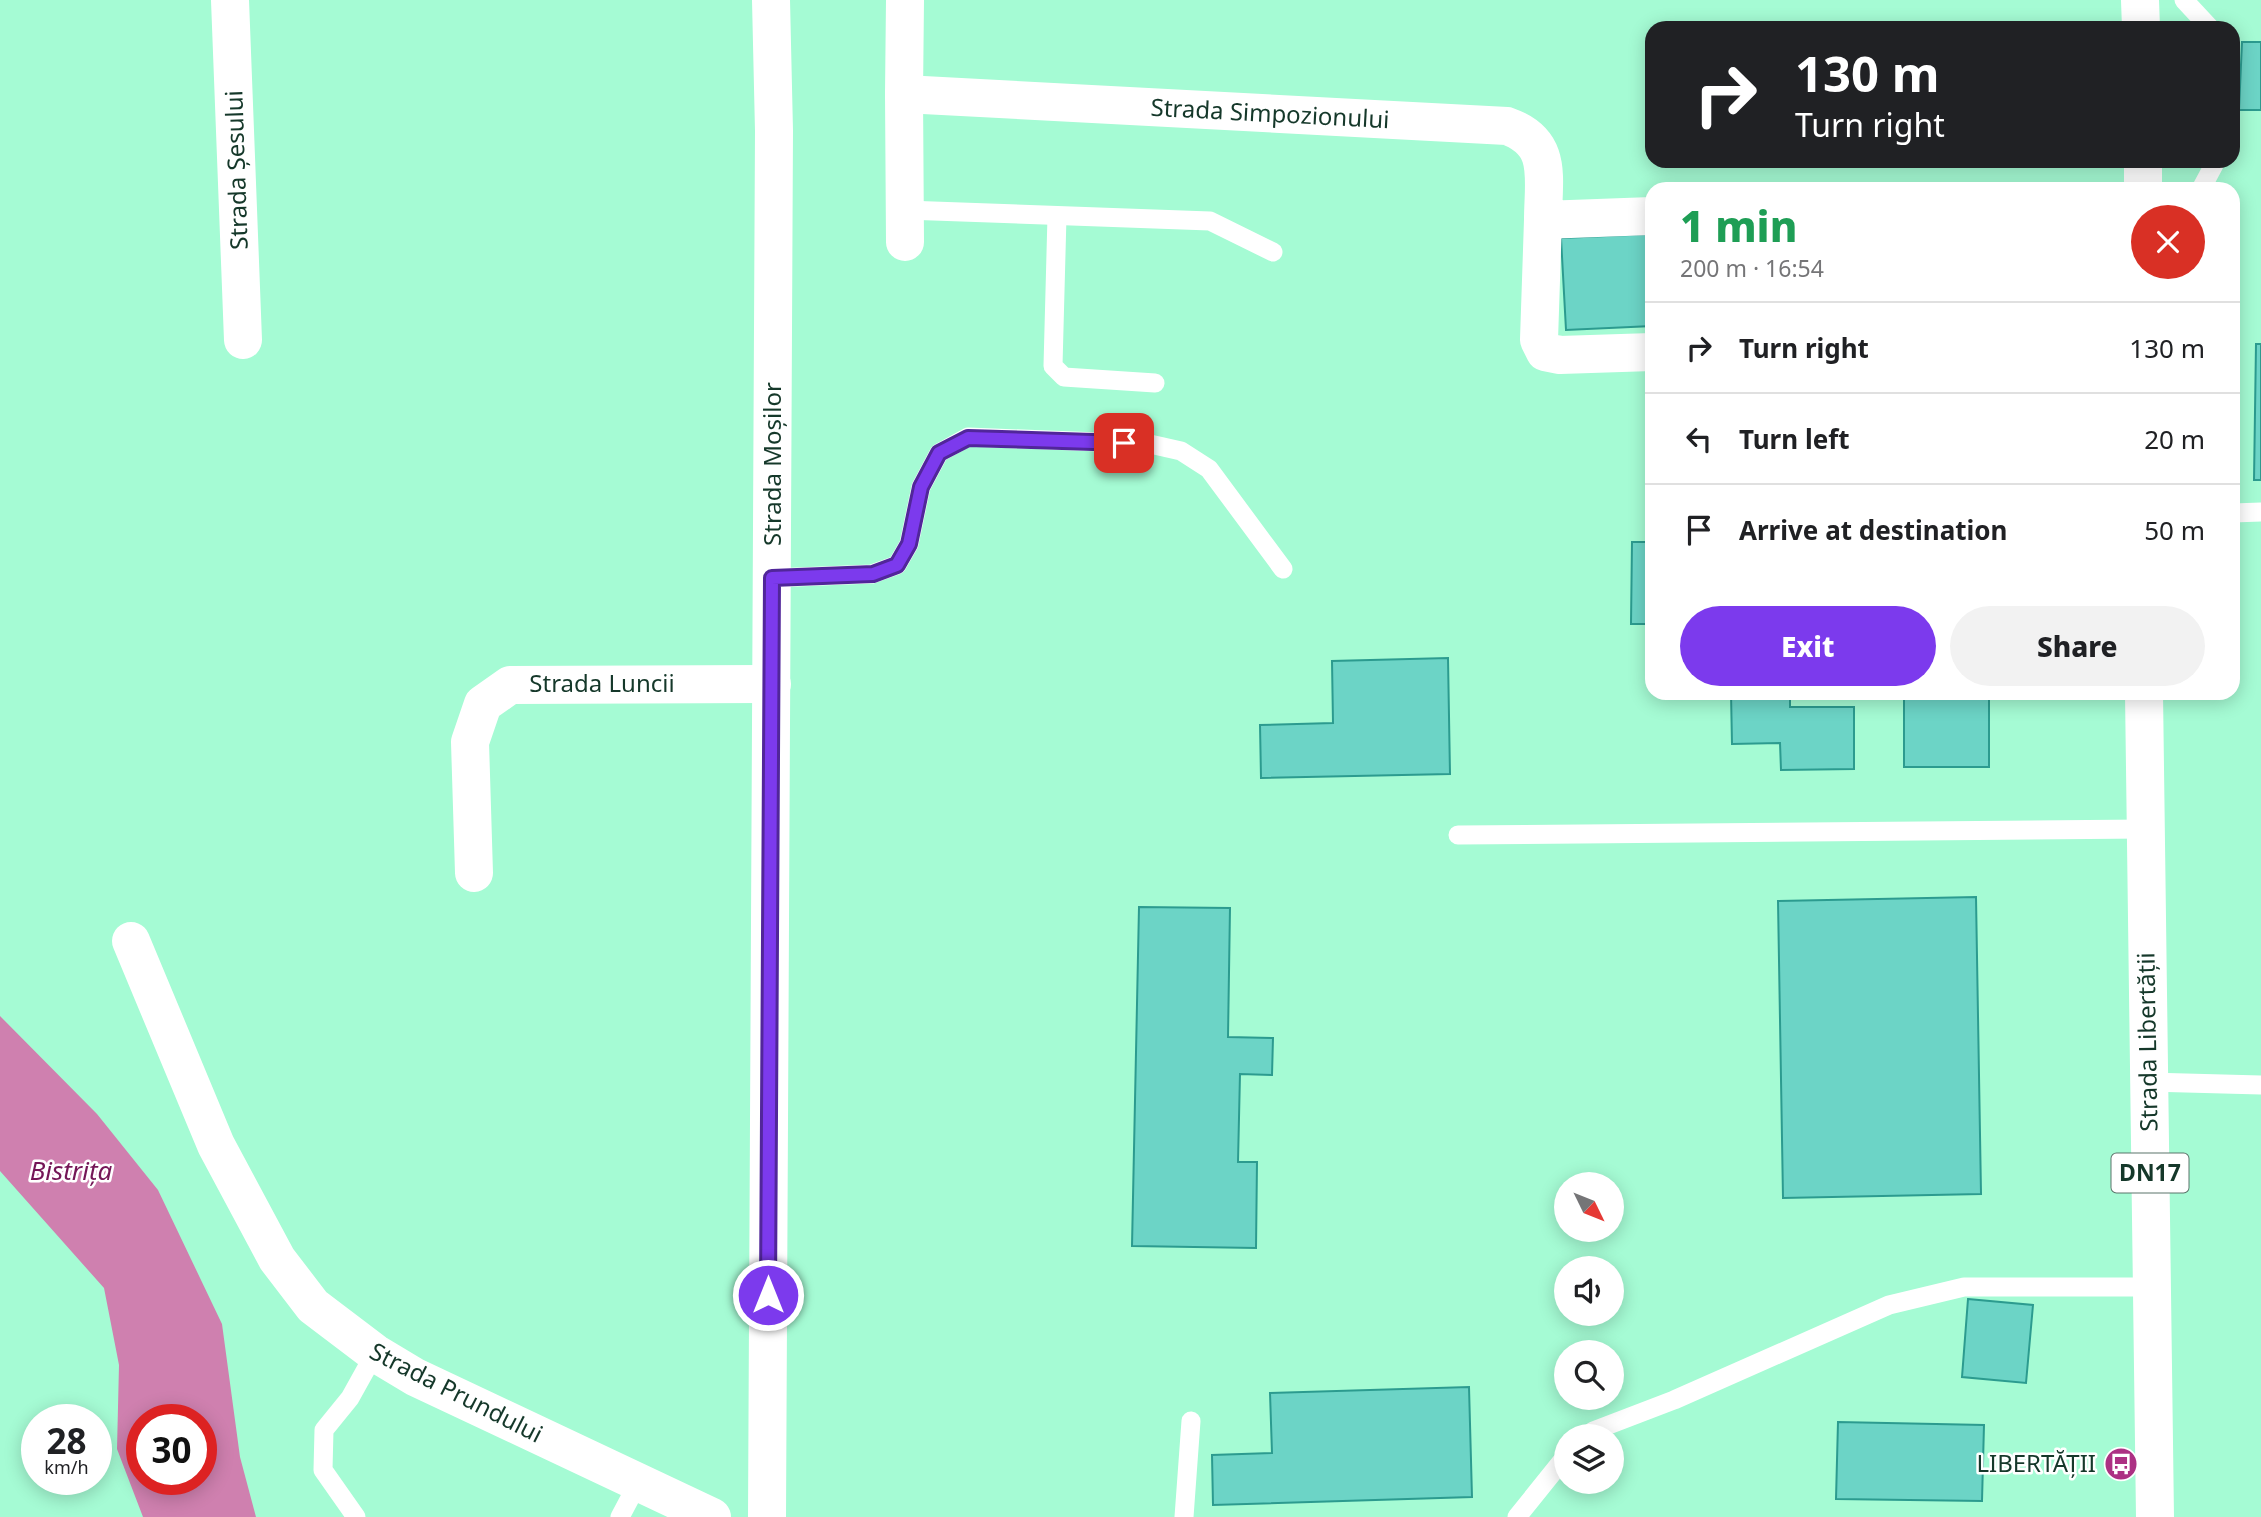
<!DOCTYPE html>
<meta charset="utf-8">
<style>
body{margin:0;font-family:"Noto Sans",sans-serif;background:#f2f2f2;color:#202124;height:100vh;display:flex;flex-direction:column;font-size:26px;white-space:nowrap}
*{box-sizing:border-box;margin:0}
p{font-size:23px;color:#757577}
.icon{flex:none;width:38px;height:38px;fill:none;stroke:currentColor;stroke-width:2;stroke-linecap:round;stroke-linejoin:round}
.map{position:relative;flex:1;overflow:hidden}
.drawer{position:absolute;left:1645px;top:182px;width:595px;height:518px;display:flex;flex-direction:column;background:#fff;border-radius:21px;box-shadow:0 4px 18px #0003}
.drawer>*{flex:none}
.top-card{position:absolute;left:1645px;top:21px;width:595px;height:147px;border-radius:21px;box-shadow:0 4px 18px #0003;background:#202124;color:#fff;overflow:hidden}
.needle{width:46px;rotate:133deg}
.buttons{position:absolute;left:1554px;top:1172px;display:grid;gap:14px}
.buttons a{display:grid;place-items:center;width:70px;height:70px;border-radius:50%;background:#fff;box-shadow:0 4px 18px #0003;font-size:35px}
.speed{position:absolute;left:21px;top:1404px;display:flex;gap:14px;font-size:35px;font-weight:700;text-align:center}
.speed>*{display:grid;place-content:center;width:91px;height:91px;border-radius:50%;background:#fff;box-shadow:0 4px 18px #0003;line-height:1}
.speed small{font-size:18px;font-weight:400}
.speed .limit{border:10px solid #d22;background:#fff;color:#111}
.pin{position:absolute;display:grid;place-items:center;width:60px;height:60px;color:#fff;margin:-30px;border-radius:14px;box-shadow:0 4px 10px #0006}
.me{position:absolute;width:77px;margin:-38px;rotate:0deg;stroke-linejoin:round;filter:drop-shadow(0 0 5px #0008)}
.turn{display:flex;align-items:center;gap:24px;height:147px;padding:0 35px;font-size:32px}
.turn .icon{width:91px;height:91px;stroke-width:2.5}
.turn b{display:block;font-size:49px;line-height:60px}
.round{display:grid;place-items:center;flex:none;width:74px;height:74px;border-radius:37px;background:#f2f2f2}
.overview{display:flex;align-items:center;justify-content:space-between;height:119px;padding:0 35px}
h1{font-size:42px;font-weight:800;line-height:52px;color:#1e9e55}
.cta{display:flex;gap:14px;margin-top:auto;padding:14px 35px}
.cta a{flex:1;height:80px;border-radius:42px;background:#7c3aed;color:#fff;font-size:28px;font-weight:800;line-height:80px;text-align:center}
.cta a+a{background:#f2f2f2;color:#202124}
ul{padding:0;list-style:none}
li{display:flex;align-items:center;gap:21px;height:91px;padding:0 35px;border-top:2px solid #e0e0e0}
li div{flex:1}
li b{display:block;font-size:26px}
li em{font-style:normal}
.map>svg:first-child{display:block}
.water{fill:#cf80af;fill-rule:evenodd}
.building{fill:#6cd4c6;stroke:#2c9b8f;stroke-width:2}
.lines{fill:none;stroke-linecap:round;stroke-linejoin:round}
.lane{stroke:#fff;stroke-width:19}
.street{stroke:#fff;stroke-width:38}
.primary{stroke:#fff;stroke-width:38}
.route-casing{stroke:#51269a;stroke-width:18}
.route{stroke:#7c3aed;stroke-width:12}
.labels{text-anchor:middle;stroke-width:5;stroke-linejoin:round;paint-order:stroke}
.shield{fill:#fff;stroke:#5b746a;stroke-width:2}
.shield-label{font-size:23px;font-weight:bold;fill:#15382a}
.street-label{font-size:24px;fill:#15382a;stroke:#fff}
.poi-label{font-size:24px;fill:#15382a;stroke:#fff;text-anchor:end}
.water-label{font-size:26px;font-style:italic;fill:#741657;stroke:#fff}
</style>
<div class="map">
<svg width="2261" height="1517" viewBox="0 0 2261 1517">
<rect width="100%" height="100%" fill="#a5fbd4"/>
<!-- water -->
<path class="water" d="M 0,1016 L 97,1114 L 158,1190 L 222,1324 L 240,1457 L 256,1517 L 143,1517 L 117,1449 L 119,1365 L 104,1288 L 0,1171 ZM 201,1419 L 201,1479 L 142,1479 L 142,1419 Z"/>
<!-- building -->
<g class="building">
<polygon points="2242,42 2261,42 2261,110 2239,110"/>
<polygon points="1652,234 1652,326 1566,330 1561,238"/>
<polygon points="2256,344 2261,344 2261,480 2254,480"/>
<polygon points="1632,542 1652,542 1652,624 1631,624"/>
<polygon points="1448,658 1450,774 1261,778 1260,725 1333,723 1332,661"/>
<polygon points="1731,693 1790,693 1790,707 1854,707 1854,769 1781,770 1780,743 1732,744"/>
<rect x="1904" y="693" width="85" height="74"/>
<polygon points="1976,897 1981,1194 1783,1198 1778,901"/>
<polygon points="1139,907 1230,908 1228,1037 1273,1038 1272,1075 1240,1074 1238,1162 1257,1162 1256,1248 1132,1246"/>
<polygon points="1968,1299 2033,1305 2026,1383 1962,1377"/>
<polygon points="1469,1387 1472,1497 1213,1505 1212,1455 1272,1453 1270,1393"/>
<polygon points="1838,1422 1984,1425 1982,1501 1836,1499"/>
</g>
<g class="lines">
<!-- lane -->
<g class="lane">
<polyline points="2184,0 2210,28"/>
<polyline points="2201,189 2216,161"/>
<polyline points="905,210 1210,221 1273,252"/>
<polyline points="1057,216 1053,366 1064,377 1155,383"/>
<polyline points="2233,513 2261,512"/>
<polyline points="772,578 872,574 897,565 909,544 921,487 939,453 968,437 1150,444 1181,451 1209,469 1283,569"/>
<polyline points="1458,835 2144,829"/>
<polyline points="2148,1082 2261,1085"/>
<polyline points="1587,1437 1593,1431 1674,1400 1889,1305 1964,1287 2152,1287"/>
<polyline points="356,1517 323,1470 324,1430 350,1398 375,1353"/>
<polyline points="620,1517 638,1483"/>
<polyline points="1184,1517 1191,1421"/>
<polyline points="1517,1517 1566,1456"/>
</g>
<!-- street -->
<g class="street">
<polyline points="230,0 243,340"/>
<path d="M 905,0 L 904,94 L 1507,126 C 1554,143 1543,178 1543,220 L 1652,216"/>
<polyline points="904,94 905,242"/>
<polyline points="1543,220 1539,340 1545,352 1560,355 1652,352"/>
<polyline points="474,873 470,742 483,704 510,685 772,684"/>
<polyline points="131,941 216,1145 277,1259 313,1306 375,1353 415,1377 712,1517"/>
<polyline points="767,1517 774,131 771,0"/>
</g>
<!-- primary -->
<g class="primary">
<polyline points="2140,0 2141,28"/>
<polyline points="2143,161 2143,189"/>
<polyline points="2144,693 2155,1517"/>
</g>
</g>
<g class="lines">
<defs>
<polyline id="route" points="768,1295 772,578 873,574 897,565 909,544 921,487 939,453 968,438 1124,443"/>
</defs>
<!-- route casing -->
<use href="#route" class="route-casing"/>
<!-- route -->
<use href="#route" class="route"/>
</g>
<!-- icons -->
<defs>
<symbol id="bus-disc" viewBox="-11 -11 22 22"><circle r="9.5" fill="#ac3183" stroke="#fff"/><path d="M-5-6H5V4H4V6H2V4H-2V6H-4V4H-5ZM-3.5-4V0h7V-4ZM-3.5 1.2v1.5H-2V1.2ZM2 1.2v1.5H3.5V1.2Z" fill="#fff"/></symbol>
</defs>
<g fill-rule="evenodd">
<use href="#bus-disc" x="2102" y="1445" width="38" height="38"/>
</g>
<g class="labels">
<!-- shield labels -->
<rect class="shield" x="2111.5" y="1153.5" width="77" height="39" rx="5"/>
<g class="shield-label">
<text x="2150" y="1181">DN17</text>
</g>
<!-- street labels -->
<g class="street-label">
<text transform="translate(1270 114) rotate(3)" y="8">Strada Simpozionului</text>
<text transform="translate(237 170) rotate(-92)" y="8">Strada Șesului</text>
<text transform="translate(773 464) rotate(-90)" y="8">Strada Moșilor</text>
<text x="602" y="692">Strada Luncii</text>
<text transform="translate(2148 1042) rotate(-91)" y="8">Strada Libertății</text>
<text transform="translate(456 1393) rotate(27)" y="8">Strada Prundului</text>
</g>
<!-- poi labels -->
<g class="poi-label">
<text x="2096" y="1472">LIBERTĂȚII</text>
</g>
<!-- water labels -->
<g class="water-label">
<text x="71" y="1180">Bistrița</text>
</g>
</g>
</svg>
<div class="buttons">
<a><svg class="needle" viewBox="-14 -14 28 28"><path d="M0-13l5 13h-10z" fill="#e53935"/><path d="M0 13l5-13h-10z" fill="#757577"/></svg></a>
<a><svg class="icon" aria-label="sound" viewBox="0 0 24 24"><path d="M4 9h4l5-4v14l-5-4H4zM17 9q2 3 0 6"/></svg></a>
<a><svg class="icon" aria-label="search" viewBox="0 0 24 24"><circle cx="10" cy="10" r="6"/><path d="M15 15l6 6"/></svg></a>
<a><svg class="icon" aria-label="layers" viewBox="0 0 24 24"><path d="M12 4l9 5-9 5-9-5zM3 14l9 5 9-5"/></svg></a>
</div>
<div class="speed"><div>28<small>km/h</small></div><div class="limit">30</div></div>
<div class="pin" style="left:1124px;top:443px;background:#d93025"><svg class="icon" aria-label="arrive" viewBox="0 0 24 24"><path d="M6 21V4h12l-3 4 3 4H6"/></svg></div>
<svg class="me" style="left:768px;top:1295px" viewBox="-20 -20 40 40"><circle r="17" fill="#7c3aed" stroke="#fff" stroke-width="3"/><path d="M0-11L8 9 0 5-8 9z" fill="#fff"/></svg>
<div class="top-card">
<div class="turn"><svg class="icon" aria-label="right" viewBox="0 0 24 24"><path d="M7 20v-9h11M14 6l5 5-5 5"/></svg><div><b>130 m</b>Turn right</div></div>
</div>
<section class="drawer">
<div class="overview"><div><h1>1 min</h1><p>200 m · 16:54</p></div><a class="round" style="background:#d93025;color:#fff"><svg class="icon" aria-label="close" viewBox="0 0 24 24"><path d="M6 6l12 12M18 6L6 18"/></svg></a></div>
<ul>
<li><svg class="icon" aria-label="right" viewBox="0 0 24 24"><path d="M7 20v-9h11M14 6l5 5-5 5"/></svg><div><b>Turn right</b></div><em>130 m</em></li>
<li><svg class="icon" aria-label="left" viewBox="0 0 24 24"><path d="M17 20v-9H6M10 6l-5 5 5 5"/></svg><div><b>Turn left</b></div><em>20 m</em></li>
<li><svg class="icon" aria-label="arrive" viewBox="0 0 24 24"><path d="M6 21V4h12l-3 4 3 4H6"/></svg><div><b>Arrive at destination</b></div><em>50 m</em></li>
</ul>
<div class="cta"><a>Exit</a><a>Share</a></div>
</section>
</div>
